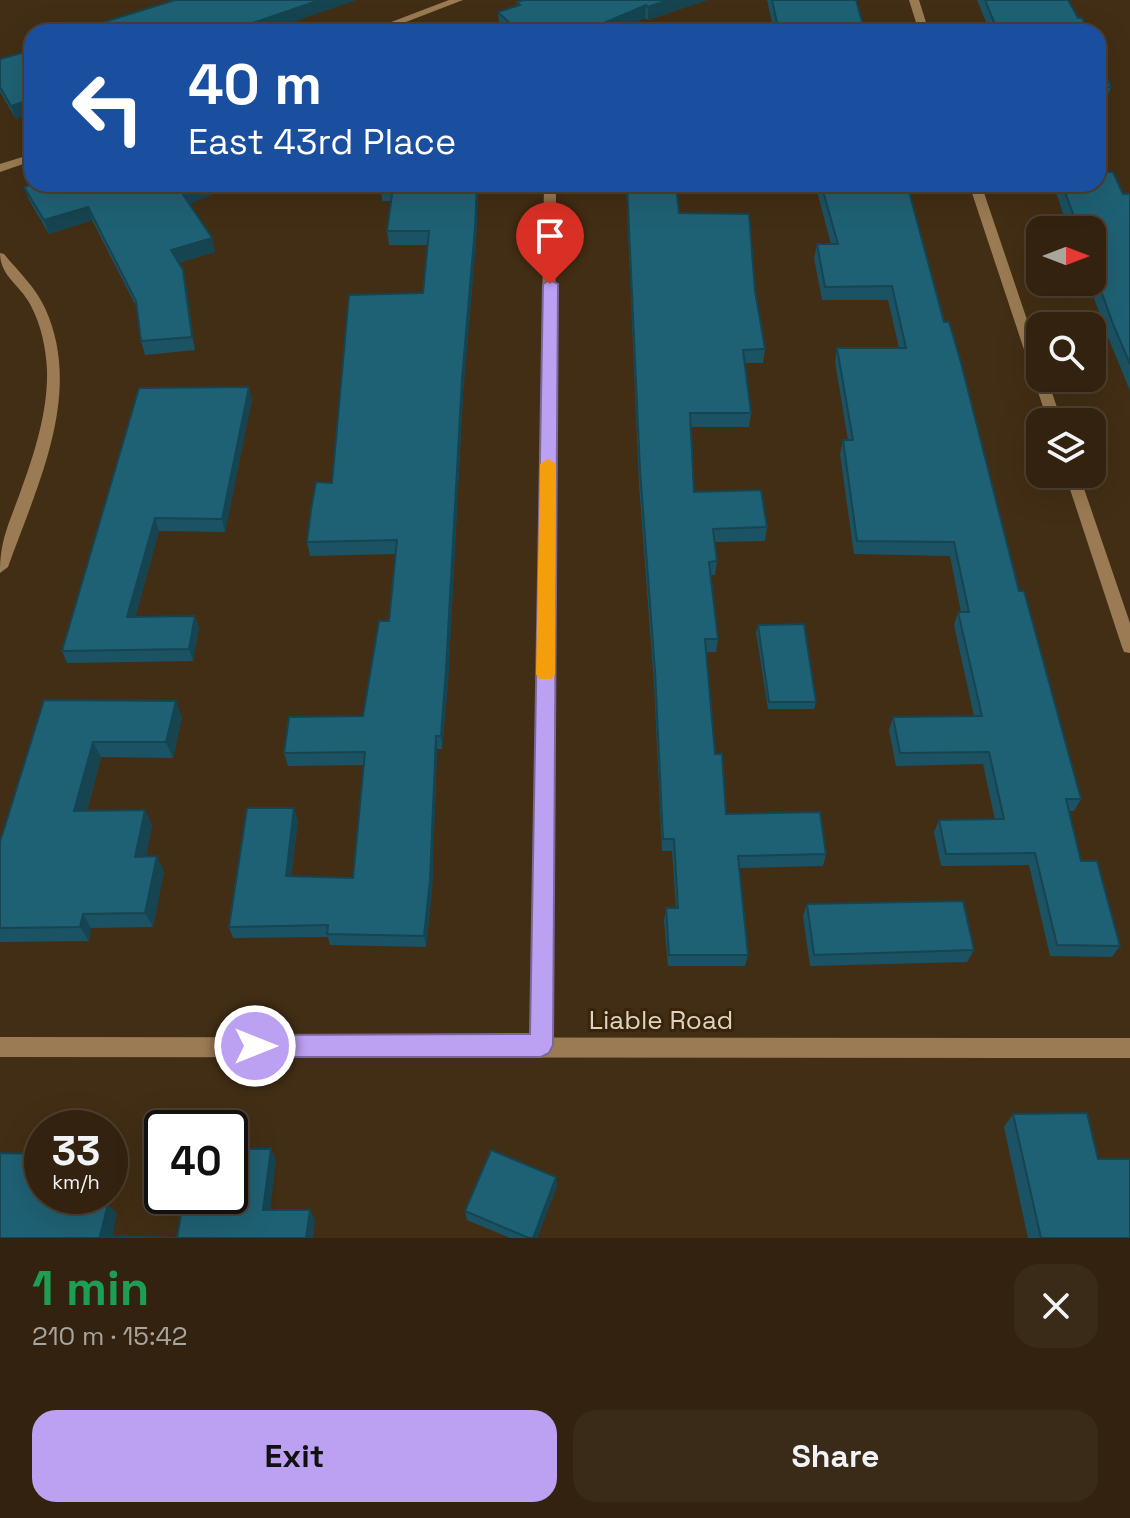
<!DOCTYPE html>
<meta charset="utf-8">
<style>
body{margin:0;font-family:"Space Grotesk",sans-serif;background:#3a2a18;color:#f1f3f6;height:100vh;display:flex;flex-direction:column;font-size:30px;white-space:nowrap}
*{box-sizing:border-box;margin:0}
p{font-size:26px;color:#a8a49e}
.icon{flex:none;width:44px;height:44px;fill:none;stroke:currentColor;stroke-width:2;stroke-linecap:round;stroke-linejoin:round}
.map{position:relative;height:1238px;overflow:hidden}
.panel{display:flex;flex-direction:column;background:#32220f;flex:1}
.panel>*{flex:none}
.guide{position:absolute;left:24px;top:24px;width:1082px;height:168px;border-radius:24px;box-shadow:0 8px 32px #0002,0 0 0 2px #4d3f2f;background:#1a4fa0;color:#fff;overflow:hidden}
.needle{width:52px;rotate:90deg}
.fabs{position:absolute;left:1026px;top:216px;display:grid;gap:16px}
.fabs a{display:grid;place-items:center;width:80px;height:80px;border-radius:16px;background:#32220f;box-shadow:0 8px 32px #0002,0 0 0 2px #4d3f2f;font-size:40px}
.speed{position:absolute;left:24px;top:1110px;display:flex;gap:16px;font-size:40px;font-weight:700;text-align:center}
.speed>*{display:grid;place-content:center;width:104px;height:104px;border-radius:50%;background:#32220f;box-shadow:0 8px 32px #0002,0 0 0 2px #4d3f2f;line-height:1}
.speed small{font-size:20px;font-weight:400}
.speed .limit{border:4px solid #111;border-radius:12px;background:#fff;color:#111}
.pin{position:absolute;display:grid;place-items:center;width:68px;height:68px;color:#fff;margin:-82px -34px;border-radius:50% 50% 50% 0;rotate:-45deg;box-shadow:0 0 8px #0007}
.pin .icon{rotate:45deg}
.me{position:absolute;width:88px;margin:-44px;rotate:90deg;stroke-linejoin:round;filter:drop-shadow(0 0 6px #0008)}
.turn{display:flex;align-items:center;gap:28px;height:168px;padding:0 32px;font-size:36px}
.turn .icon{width:104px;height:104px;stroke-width:2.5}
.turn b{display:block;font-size:56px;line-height:68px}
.round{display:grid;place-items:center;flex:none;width:84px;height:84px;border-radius:24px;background:#3a2a18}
.overview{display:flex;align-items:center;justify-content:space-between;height:136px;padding:0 32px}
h1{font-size:48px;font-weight:600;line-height:60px;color:#1e9e55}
.primary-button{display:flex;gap:16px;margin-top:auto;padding:16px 32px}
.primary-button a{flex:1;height:92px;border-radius:24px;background:#bca0f2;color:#111;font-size:32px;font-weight:600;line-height:92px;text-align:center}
.primary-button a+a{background:#3a2a18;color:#f1f3f6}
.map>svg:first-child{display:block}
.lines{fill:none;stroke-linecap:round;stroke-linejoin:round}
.minor{fill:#9a7b53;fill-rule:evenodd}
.tertiary{fill:#9a7b53;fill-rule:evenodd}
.wall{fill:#1b5364}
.shaded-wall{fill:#164451}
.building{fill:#1f6174;stroke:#164451;stroke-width:2}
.route{fill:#bca0f2;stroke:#7a689d;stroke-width:2}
.slow{fill:#f59e0b}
.labels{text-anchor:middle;stroke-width:6;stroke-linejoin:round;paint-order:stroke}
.near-street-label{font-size:26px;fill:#ded2c2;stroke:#382409}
</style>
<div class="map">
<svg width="1130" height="1238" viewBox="0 0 1130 1238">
<rect width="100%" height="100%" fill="#422e14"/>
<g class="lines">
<!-- minor -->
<g class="minor">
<polygon points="449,0 463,0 380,32 365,32"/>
<polygon points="909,0 919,0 929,32 919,32"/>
<polygon points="32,154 32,161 0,172 0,164"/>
<polygon points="544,184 556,184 551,1045 548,1052 541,1055 534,1052 531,1045"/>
<polygon points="969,184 981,184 1040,358 1040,378 1047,378 1062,422 1048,422"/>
<path d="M 0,253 L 4,254 C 18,271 36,288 45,308 C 84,393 37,486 8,567 L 0,573 C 0,538 10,522 21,490 C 35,452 48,411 47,370 C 46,348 41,324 30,304 C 20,285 0,276 0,253 Z"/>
<polygon points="1065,474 1079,474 1130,623 1130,653 1124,652 1122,647"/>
</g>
<!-- tertiary -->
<polygon class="tertiary" points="0,1037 1130,1038 1130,1058 0,1057"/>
</g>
<!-- wall -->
<g class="wall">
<polygon points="707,0 648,20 645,18 613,32 506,32 499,25 498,12 517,6 517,2"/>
<polygon points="767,0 856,0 865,32 774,32"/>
<polygon points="977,0 1068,0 1088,32 990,32"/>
<polygon points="32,50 32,113 16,119 0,92 0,59"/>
<polygon points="1098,56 1111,87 1106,100 1098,100"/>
<polygon points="32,184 229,184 230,186 190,204 215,252 178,263 183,270 186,284 195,350 145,355 141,341 137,308 92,220 49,234 29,200 24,187"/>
<polygon points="381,184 478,184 476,242 463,393 448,682 442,749 437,749 432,891 426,947 330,945 328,937 233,938 229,927 298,820 291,876 353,878 364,765 288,766 284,753 363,716 389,621 396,554 310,556 307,542 332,483 423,293 428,245 389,245 387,231 391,201 382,201"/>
<polygon points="626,184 676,184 679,213 755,291 765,349 763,363 745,363 751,413 749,427 691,427 694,492 767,527 765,541 715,542 717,561 715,575 711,575 718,639 716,652 706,652 715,754 726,814 826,854 823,866 739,868 748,955 745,966 668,966 664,920 666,908 676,908 672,851 662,851 654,684 639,484"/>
<polygon points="815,184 907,184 1019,591 1081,799 1074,811 1069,811 1081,861 1120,946 1112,957 1050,956 1029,865 941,866 934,832 939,820 995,820 983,764 896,766 889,730 893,717 974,716 954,625 958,612 961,612 950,556 854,554 840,454 843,440 848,440 835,362 837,348 899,348 888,300 822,300 814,258 817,244 831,244"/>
<polygon points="1053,184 1098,184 1123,194 1130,194 1130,391 1108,337 1088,282 1092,282 1092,230 1069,230"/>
<polygon points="139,388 252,399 225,532 159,531 135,617 195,616 199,628 193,661 67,663 62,651"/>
<polygon points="758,625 816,702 814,709 768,709 756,632"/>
<polygon points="44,700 182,717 173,758 101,757 87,811 145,810 152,825 146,857 164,871 153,927 91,928 89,941 0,942 0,842"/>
<polygon points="807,904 974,950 967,962 810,966 803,916"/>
<polygon points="1013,1114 1098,1159 1130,1238 1028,1238 1004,1127"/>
<polygon points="557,1186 537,1238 510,1238 467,1220 465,1211"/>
</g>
<!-- shaded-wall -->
<g class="shaded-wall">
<polygon points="320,0 357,0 264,32 218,32"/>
<polygon points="668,0 707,0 648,20 648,7"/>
<polygon points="646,5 645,18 613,32 583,32"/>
<polygon points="32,99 32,113 16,119 11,106"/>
<polygon points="202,184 229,184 230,186 186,206 182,193"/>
<polygon points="477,184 478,184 476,242 463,393 448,682 442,749 441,736 462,379"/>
<polygon points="88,207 92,220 49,234 44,220"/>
<polygon points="212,238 215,252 175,264 171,250"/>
<polygon points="183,270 186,284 195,350 192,337"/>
<polygon points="249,387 252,399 225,532 222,519"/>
<polygon points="155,518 159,531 132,630 127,617"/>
<polygon points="195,616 199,628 193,661 189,649"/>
<polygon points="176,701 182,717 173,758 166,742"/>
<polygon points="436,736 437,749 432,891 426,947 424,936"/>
<polygon points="93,742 101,757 83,826 74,811"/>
<polygon points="294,808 298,820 290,888 286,876"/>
<polygon points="145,810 152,825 143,872 135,857"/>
<polygon points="157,856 164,871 153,927 145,913"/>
<polygon points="83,914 91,928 89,941 80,927"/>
<polygon points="271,1149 276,1160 269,1220 263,1210"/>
<polygon points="556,1177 557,1186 537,1238 533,1238"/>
<polygon points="53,1196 66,1196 62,1214 51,1203"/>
<polygon points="108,1204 117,1214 112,1238 100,1236"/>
<polygon points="310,1210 315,1220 313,1238 306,1238"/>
</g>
<!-- building -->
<g class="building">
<polygon points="175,0 320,0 253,23 218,32 72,32"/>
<polygon points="524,0 668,0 648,7 646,5 583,32 519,32 498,12 520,5 517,2"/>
<polygon points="772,0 856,0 865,32 779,32"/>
<polygon points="985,0 1068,0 1078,18 1082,18 1088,32 998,32"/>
<polygon points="32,50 32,99 11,106 0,87 0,59"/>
<polygon points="1098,56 1111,87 1098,87"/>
<polygon points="1098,172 1113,172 1123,194 1130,194 1130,364 1113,324 1092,266 1092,230 1079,230 1062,184 1098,184"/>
<polygon points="32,184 202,184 182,193 212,238 171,250 183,270 192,337 141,341 136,301 88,207 44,220 24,187"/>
<polygon points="381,184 477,184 475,228 462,379 446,669 441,736 436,736 430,880 424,936 327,934 328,925 229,927 247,808 294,808 286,876 353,878 365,752 284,753 289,717 363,716 379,621 389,621 397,540 307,542 311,510 316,482 332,483 349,295 423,293 429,231 387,231 393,187 380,187"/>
<polygon points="627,184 676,184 679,213 749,214 755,291 765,349 743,350 751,413 690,413 694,492 761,490 767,527 713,529 717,561 709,562 718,639 705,639 715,754 722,754 726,814 820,812 826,854 738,856 748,955 669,955 666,908 678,908 674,839 663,839 655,671 640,470"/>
<polygon points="821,184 907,184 944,322 949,322 960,359 1019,591 1024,591 1081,799 1066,799 1081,861 1097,861 1120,946 1057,945 1035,853 946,854 939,820 1004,819 989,752 900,753 893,717 982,716 958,612 969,612 954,542 857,541 843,440 853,440 837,348 906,348 892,286 825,287 817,244 838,244"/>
<polygon points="249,387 222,519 155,518 127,617 195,616 189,649 62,651 139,388"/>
<polygon points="804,624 816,702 769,702 758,625"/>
<polygon points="44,700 176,701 166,742 93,742 74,811 145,810 135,857 157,856 145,913 83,914 80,927 0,928 0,842"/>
<polygon points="963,901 974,950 814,955 807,904"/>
<polygon points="1087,1113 1098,1159 1130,1159 1130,1238 1041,1238 1013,1114"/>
<polygon points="230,1149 271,1149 263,1210 310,1210 306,1238 0,1238 0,1153 42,1154 42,1196 53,1196 51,1203 108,1204 100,1236 177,1238 184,1196 230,1196"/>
<polygon points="491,1150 556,1177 533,1238 529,1238 465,1211"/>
</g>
<!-- route -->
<polygon class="route" points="550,280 558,284 553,1045 549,1053 541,1057 255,1057 247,1054 243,1046 247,1038 255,1035 530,1034 543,284"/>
<!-- slow -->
<polygon class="slow" points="548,459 556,464 555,674 552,679 539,679 536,674 540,464"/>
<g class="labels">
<!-- near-street labels -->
<g class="near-street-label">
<text x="661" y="1029">Liable Road</text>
</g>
</g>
</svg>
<div class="fabs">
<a><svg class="needle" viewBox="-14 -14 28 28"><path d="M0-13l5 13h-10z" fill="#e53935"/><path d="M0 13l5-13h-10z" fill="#a8a49e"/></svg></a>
<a><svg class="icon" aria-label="search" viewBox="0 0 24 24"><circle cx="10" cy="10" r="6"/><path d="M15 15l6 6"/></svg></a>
<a><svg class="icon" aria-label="layers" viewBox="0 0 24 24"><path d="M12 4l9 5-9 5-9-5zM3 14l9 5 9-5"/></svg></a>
</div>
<div class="speed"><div>33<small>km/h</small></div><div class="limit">40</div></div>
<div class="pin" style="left:550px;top:284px;background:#d93025"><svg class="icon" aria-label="arrive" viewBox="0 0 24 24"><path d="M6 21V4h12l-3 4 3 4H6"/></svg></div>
<svg class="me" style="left:255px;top:1046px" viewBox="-20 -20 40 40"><circle r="17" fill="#bca0f2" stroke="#fff" stroke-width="3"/><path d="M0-11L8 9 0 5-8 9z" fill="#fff"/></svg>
<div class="guide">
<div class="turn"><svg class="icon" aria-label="left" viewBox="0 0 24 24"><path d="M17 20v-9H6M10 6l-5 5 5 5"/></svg><div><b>40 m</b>East 43rd Place</div></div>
</div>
</div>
<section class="panel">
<div class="overview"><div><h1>1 min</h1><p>210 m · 15:42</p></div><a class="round"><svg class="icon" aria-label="close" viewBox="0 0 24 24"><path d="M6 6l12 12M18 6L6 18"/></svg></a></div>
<div class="primary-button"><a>Exit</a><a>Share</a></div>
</section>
